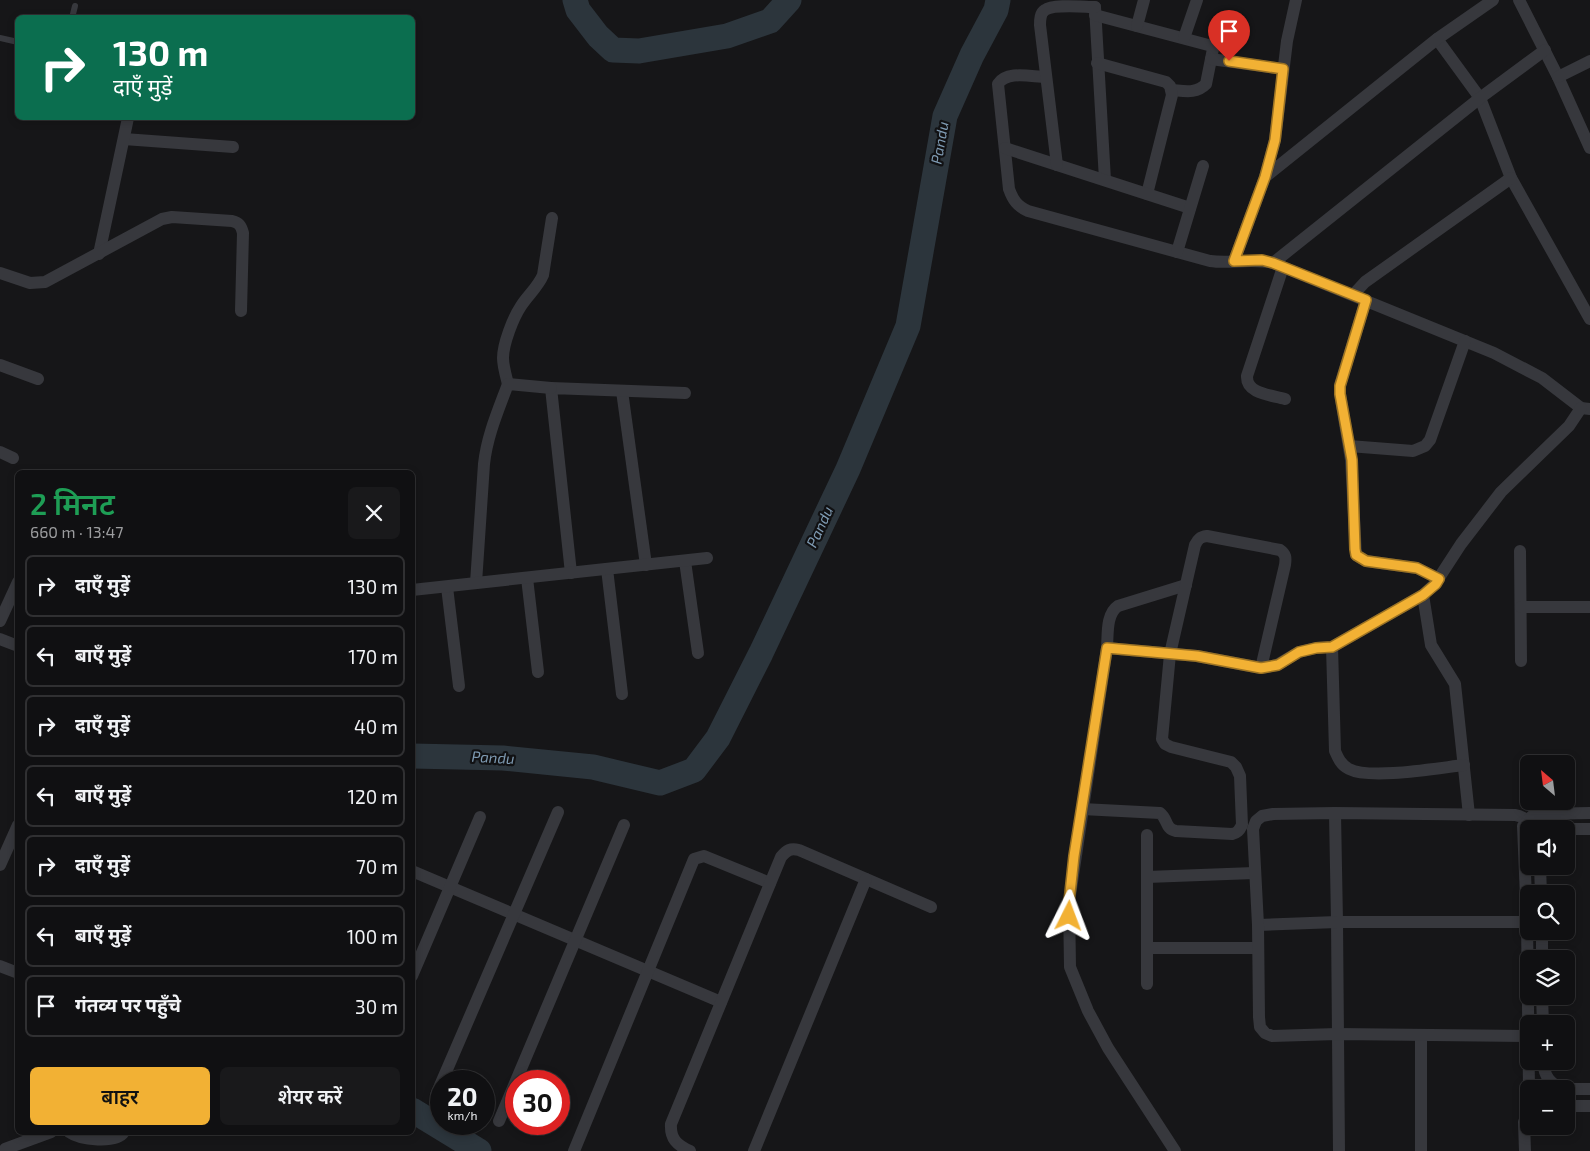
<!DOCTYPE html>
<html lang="hi">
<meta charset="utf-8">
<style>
body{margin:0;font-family:"Exo 2","Noto Sans Devanagari",sans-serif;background:#19191b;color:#f1f3f6;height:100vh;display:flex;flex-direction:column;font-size:19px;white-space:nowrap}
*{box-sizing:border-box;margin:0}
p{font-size:16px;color:#9c9d9f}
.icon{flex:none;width:28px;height:28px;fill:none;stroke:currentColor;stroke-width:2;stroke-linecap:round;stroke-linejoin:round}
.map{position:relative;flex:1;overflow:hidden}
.sheet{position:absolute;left:15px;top:470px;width:400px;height:665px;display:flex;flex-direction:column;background:#101012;border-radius:8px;box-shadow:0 2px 8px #0003,0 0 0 1px #303032}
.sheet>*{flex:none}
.top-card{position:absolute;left:15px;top:15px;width:400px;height:105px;border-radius:8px;box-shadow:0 2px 8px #0003,0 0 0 1px #303032;background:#0b6e4f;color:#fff;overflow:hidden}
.needle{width:32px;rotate:332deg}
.fabs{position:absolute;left:1520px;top:755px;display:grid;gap:10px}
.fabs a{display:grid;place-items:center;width:55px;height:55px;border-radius:8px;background:#101012;box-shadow:0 2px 8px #0003,0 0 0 1px #303032;font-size:25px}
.speed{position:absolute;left:430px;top:1070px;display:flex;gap:10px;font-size:25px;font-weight:700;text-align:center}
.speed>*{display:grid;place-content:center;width:65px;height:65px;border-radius:50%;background:#101012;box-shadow:0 2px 8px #0003,0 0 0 1px #303032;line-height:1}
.speed small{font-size:12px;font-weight:400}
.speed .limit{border:8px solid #d22;background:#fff;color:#111}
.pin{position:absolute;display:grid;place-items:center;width:42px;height:42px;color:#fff;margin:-51px -21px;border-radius:50% 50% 50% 0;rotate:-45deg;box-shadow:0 0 5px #0007}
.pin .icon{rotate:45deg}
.me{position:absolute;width:55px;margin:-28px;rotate:3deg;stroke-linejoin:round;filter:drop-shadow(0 0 4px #0008)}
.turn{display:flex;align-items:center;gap:18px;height:105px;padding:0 15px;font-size:22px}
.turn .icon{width:65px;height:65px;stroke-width:2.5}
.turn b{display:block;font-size:35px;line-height:42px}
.round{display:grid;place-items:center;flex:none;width:52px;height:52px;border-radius:8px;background:#19191b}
.head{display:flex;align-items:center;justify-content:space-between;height:85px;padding:0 15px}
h1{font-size:30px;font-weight:600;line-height:38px;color:#1e9e55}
.action{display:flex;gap:10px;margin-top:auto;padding:10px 15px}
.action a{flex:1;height:58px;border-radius:8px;background:#f2b134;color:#111;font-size:20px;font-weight:600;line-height:58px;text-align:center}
.action a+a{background:#19191b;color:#f1f3f6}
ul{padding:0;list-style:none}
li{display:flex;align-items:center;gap:15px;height:62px;margin:0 10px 8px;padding:0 5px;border:2px solid #303032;border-radius:8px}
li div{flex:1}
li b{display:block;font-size:19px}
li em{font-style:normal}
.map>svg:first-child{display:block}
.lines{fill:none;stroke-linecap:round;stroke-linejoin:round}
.river{stroke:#2c353c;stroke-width:25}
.lane{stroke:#37383d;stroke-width:6}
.street{stroke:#37383d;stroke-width:12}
.route-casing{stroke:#9d7322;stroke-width:12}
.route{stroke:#f2b134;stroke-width:9}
.labels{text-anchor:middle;stroke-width:4.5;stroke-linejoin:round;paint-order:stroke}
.water-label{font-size:15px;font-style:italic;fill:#7f9bb3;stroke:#111113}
</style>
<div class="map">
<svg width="1590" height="1151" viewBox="0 0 1590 1151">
<rect width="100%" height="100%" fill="#161618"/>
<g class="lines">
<!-- river -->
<g class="river">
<polyline points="575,0 578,10 598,36 613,50 639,51 727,36 770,21 789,0"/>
<polyline points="412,756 503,758 593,767 660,783 694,770 718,738 761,653 848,469 908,326 945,116 972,55 996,10 998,0"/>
<polyline points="412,1110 479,1151"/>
</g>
<!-- lane -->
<g class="lane">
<polyline points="72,18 75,6"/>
<polyline points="0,38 18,42"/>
</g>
<!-- street -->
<g class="street">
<polyline points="1519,0 1558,77 1590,148"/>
<polyline points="1095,7 1105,180"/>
<path d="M 1095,15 L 1212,46 L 1213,49 L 1206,84 C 1196,94 1185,91 1172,90"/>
<polyline points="1137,26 1144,0"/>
<polyline points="1184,38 1197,0"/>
<polyline points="1437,39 1480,98 1511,178 1590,319"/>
<polyline points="1211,59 1283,69"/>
<polyline points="1097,63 1166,82 1170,86 1172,95 1147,194"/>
<path d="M 1046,77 C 1032,77 1007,70 998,84 L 1009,189 C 1013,200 1017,206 1028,211 L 1210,261 C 1231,264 1252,258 1273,263 L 1494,353 L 1542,378 L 1581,408 L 1590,409"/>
<polyline points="1558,77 1590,61"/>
<polyline points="124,139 233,147"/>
<polyline points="1005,148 1190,208"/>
<path d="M 1057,165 L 1040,25 C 1040,20 1040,13 1045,10 C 1053,4 1084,7 1095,7"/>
<polyline points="1265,177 1437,39 1493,0"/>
<polyline points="1177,252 1203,166"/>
<polyline points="99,254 128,118"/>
<polyline points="1234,261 1265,177 1275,140 1287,41 1296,0"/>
<polyline points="1273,263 1480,98 1545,50"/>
<path d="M 1283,267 L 1247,376 C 1246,394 1271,395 1285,399"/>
<path d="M 0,273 L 30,283 L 45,282 L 162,219 L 172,217 L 232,221 C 239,223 241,225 243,233 L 241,311"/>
<polyline points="1353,295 1365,282 1511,178"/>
<polyline points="1366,300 1340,385 1340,394 1351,460 1356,555 1366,561 1417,568 1439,579"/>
<polyline points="0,365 38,379"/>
<path d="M 508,384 C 506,376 503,366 503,358 C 503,344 513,318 521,306 C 528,295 538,287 543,275 L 552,218"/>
<polyline points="622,391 646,565"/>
<polyline points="1349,446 1413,451 1425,446 1430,440 1465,341"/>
<polyline points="0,452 13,458"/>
<polyline points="1520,551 1521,661"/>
<polyline points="685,561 698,653"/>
<polyline points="607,569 622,694"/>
<polyline points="571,573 551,388 685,393"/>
<polyline points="527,578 538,672"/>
<path d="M 476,583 L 484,464 C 487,436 498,411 508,384 L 551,388"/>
<polyline points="447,587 459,686"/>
<polyline points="412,590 707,558"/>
<polyline points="1423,595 1431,645 1455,684 1469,815"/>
<polyline points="1521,607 1590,607"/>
<polyline points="0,621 18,582"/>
<polyline points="0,639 18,646"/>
<path d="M 1332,647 L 1335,751 C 1338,758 1341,765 1349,769 C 1370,780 1438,768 1464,765"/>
<path d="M 1107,648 C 1108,634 1106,614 1118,606 L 1186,585"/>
<path d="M 1082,809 L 1160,813 C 1168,819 1165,829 1176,831 L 1232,834 C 1237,833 1239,831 1242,825 L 1240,776 L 1236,767 L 1231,762 L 1171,747 L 1165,744 L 1162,739 L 1170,654 L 1195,545 C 1198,539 1200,537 1207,536 L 1280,550 C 1286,554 1286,558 1285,565 L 1261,668"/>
<polyline points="1335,813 1337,922 1339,1151"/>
<polyline points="1566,829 1590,829"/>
<polyline points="0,865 18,825"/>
<polyline points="1540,866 1541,894"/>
<polyline points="412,871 721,1002"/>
<polyline points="1147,877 1254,873"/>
<polyline points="1258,925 1337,922 1529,922"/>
<polyline points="1542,931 1542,959"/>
<polyline points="1147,948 1258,948"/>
<polyline points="0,966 18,973"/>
<polyline points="412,976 480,817"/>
<polyline points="1147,984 1147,835"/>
<polyline points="1542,996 1543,1024"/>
<polyline points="1421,1035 1421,1151"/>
<path d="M 1529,1036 L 1337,1034 L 1272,1036 L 1265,1033 L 1260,1027 L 1259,1017 L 1258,925 L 1253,829 L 1256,821 L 1262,816 L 1273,814 L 1335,813 L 1515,815 C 1524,816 1529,822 1535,829"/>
<path d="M 1543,1061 C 1544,1076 1550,1086 1566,1089"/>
<polyline points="442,1081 558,812"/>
<polyline points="1529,1089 1527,922 1523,826 1532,816 1538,814 1590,813"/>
<polyline points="1566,1089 1590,1089"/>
<polyline points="436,1095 441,1083"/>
<polyline points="1566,1106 1590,1106"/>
<polyline points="499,1121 624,825"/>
<path d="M 69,1132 C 80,1140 116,1144 124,1132"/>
<polyline points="5,1149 51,1132"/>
<polyline points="574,1151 694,859 704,856 770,883"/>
<path d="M 690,1151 C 677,1145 670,1139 671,1124 L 781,857 C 787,850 790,848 799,850 L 931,907"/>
<polyline points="754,1151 866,879"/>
<polyline points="1175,1151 1108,1048 1088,1011 1070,967 1069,902 1107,648 1197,656 1261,668 1277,665 1299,652 1316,648 1332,647 1423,595 1435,584 1461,544 1501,492 1569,426 1581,408"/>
<polyline points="1525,1151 1524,1122 1529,1110"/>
</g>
</g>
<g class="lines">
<defs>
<polyline id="route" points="1069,916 1069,902 1074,856 1107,648 1197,656 1261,668 1278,665 1299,652 1316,648 1332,647 1423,595 1436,584 1439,579 1417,568 1366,561 1356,555 1355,549 1352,460 1340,394 1340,386 1366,300 1273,263 1262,260 1234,261 1265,177 1275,140 1283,69 1229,61"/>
</defs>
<!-- route casing -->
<use href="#route" class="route-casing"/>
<!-- route -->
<use href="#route" class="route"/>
</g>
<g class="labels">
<!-- water labels -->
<g class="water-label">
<text transform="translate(940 143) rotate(-80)" y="5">Pandu</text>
<text transform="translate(820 527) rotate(-65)" y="5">Pandu</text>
<text transform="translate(493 758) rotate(3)" y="5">Pandu</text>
</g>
</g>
</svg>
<div class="fabs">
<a><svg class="needle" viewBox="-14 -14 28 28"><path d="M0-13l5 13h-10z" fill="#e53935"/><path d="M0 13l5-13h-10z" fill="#9c9d9f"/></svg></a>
<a><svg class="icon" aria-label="sound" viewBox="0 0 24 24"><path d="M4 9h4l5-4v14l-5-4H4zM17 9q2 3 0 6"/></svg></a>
<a><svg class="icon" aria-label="search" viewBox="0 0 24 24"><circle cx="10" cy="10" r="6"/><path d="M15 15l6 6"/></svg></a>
<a><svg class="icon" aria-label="layers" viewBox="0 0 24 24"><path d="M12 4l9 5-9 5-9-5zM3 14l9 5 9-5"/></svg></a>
<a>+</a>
<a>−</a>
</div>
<div class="speed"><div>20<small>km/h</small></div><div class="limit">30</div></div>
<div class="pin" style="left:1229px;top:61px;background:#d93025"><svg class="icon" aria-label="arrive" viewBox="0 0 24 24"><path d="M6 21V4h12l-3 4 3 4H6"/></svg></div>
<svg class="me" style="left:1069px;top:916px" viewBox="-20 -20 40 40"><path d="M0-17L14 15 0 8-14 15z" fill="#f2b134" stroke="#fff" stroke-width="4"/></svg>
<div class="top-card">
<div class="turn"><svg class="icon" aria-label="right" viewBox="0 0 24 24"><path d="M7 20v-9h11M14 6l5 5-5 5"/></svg><div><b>130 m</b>दाएँ मुड़ें</div></div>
</div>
<section class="sheet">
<div class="head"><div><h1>2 मिनट</h1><p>660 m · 13:47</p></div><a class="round"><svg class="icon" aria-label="close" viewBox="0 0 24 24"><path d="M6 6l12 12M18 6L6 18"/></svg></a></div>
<ul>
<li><svg class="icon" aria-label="right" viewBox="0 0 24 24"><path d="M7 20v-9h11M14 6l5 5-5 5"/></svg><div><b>दाएँ मुड़ें</b></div><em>130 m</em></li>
<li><svg class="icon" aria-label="left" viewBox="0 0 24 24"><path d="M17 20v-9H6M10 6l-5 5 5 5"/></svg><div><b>बाएँ मुड़ें</b></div><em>170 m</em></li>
<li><svg class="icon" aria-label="right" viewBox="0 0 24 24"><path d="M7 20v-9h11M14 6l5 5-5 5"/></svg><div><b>दाएँ मुड़ें</b></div><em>40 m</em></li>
<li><svg class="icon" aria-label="left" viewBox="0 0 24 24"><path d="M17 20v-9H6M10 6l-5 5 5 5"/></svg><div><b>बाएँ मुड़ें</b></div><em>120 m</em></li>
<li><svg class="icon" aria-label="right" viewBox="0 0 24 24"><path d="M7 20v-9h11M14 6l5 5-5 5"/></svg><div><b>दाएँ मुड़ें</b></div><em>70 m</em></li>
<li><svg class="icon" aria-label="left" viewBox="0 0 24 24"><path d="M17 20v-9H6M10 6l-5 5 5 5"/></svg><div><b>बाएँ मुड़ें</b></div><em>100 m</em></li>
<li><svg class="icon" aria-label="arrive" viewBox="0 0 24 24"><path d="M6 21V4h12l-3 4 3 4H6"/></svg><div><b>गंतव्य पर पहुँचे</b></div><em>30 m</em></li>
</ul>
<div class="action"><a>बाहर</a><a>शेयर करें</a></div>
</section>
</div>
